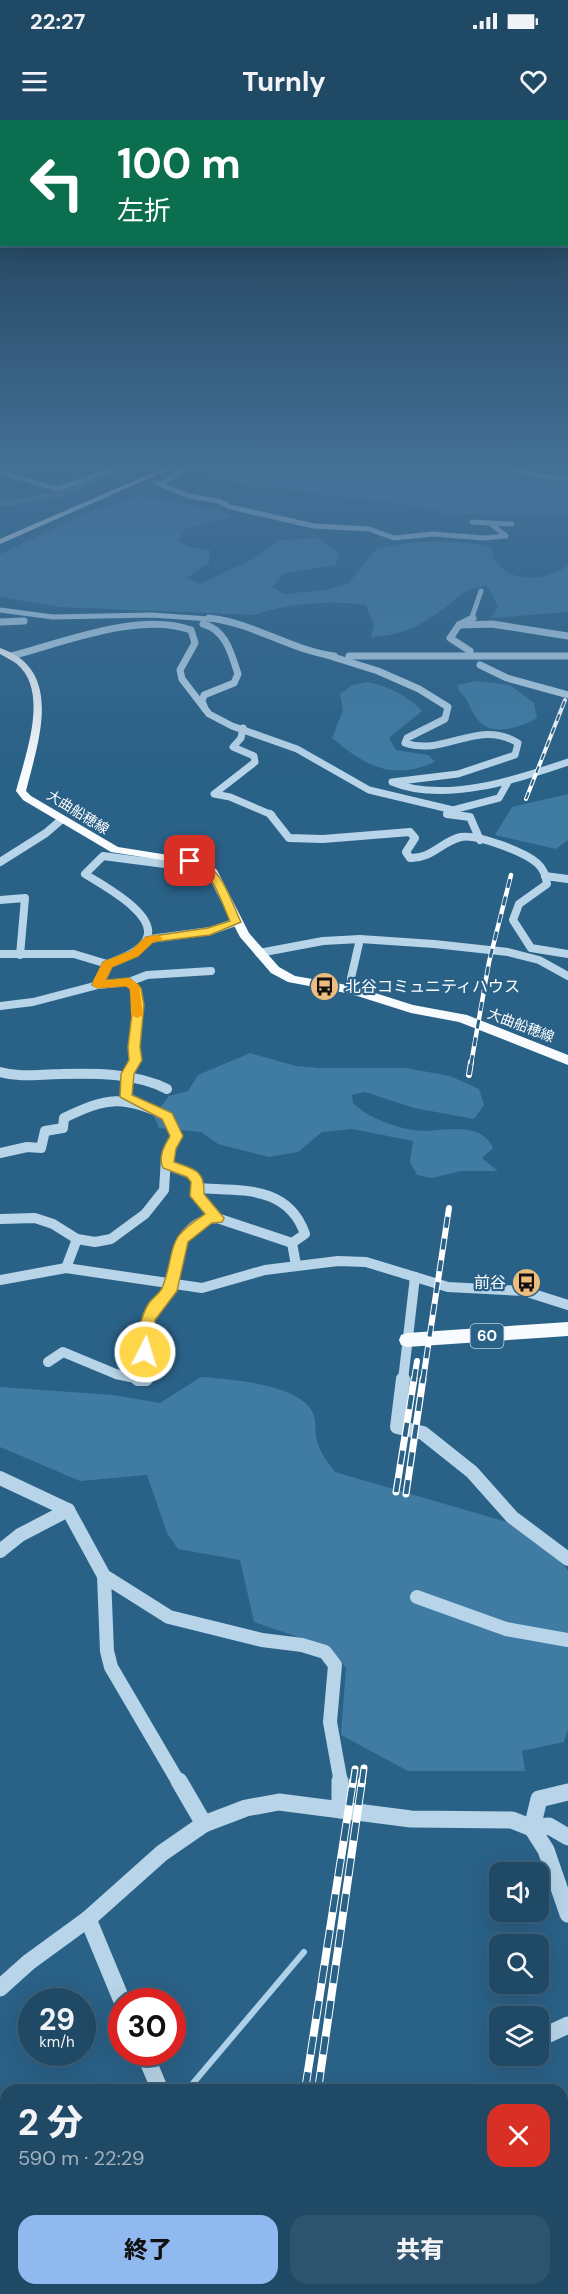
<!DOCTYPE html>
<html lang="ja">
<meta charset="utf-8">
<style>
body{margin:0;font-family:"DM Sans","Noto Sans JP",sans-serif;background:#2d536e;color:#f1f3f6;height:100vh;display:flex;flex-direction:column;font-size:22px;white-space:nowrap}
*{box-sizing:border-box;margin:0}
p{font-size:20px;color:#a2b2bf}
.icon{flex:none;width:33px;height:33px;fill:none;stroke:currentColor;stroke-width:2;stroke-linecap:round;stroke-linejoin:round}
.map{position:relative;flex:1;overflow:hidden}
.side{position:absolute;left:0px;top:1964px;width:568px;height:212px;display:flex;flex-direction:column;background:#204965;border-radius:18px 18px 0 0;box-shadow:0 6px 24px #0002,0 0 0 2px #3d6179}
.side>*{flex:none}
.guide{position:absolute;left:0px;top:0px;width:568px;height:126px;box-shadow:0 6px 24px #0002,0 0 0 2px #3d6179;background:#0b6e4f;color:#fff;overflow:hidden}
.buttons{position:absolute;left:489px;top:1742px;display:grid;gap:12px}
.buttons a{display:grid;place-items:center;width:60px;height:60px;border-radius:12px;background:#204965;box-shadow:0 6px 24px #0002,0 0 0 2px #3d6179;font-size:30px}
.speed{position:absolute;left:18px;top:1868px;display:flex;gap:12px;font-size:30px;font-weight:700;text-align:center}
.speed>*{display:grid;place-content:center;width:78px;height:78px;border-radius:50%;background:#204965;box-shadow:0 6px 24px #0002,0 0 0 2px #3d6179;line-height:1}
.speed small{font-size:15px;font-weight:400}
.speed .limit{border:9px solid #d22;background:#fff;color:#111}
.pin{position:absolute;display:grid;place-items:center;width:51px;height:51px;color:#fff;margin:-26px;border-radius:12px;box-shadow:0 3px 9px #0006}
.me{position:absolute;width:66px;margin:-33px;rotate:5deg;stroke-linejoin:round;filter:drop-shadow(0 0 4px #0008)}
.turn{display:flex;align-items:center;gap:21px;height:126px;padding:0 18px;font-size:27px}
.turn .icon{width:78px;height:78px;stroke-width:2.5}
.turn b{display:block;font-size:42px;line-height:51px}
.round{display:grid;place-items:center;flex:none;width:63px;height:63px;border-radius:18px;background:#2d536e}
.head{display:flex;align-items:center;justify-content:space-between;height:102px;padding:0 18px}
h1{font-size:36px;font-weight:800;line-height:45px}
.action{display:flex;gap:12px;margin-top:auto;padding:12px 18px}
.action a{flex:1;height:69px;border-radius:18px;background:#90b9f0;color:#111;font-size:24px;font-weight:800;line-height:69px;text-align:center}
.action a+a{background:#2d536e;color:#f1f3f6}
.status{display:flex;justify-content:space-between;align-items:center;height:42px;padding:0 30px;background:#204965;direction:ltr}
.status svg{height:16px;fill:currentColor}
header{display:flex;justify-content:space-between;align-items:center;height:78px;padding:0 18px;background:#204965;font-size:27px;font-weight:800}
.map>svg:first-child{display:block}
.green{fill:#3f7ba3}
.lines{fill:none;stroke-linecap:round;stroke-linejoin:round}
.stream{stroke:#acd1e8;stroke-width:6}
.river{fill:#6187a0;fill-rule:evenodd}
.minor-tunnel{stroke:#4a7999;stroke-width:5;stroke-dasharray:5 2;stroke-linecap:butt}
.minor-far5{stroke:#b7d4e8;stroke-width:5}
.minor-far4{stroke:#b7d4e8;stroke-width:7}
.minor-far3{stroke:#b7d4e8;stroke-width:8}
.minor-far2{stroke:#b7d4e8;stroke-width:10}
.minor-far1{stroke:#b7d4e8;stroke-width:14}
.minor{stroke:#b7d4e8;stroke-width:17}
.major{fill:#f8fbfe;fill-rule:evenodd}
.highway{fill:#fff;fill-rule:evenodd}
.rail-far4-casing{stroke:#fff;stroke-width:4}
.rail-far3-casing{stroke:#fff;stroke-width:4.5}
.rail-far2-casing{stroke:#fff;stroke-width:6}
.rail-far1-casing{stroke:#fff;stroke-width:7}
.rail-casing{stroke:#fff;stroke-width:8}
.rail-far4{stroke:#2a6187;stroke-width:2;stroke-dasharray:7;stroke-linecap:butt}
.rail-far3{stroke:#2a6187;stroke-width:3;stroke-dasharray:9;stroke-linecap:butt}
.rail-far2{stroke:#2a6187;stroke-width:4;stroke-dasharray:11;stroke-linecap:butt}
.rail-far1{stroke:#2a6187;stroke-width:4.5;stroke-dasharray:14;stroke-linecap:butt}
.rail{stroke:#2a6187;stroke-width:6;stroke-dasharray:18;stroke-linecap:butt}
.route{fill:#ffd54a;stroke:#a68a30;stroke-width:1.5}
.slow{fill:#f59e0b}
.labels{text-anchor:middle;stroke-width:4.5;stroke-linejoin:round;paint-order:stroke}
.far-street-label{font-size:14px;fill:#fff;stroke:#2a6187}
.shield{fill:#2a6187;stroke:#bfd0db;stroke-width:1.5}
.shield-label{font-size:15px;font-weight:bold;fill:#fff}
.poi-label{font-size:16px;fill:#fff;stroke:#2a6187;text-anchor:start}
</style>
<div class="status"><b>22:27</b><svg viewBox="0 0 49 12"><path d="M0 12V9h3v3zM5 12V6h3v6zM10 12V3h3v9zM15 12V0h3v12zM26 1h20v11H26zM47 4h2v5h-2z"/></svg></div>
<header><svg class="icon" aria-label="menu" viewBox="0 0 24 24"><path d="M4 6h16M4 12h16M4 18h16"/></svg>Turnly<svg class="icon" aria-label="heart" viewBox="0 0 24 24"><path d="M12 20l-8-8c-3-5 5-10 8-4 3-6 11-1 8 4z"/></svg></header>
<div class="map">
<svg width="568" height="2174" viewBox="0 0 568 2174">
<rect width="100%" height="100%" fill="#2a6187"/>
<!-- green -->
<g class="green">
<polygon points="219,346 568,346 568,395 485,393 455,396 423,387 211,360 205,353"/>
<path d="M 139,376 L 221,391 L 230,397 L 187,408 L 178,420 L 188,427 L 210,430 L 209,443 L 186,458 L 200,464 L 257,437 L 279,420 L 320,418 L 339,433 L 336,445 L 285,453 L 272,467 L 284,474 L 326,470 L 348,464 L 377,428 C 413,421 458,418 493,428 L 493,438 C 498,442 502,449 507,452 C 525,463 553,457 568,445 L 568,492 L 491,498 L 498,486 L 487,466 C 457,470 458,480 438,493 C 416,508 397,516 371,517 L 374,505 L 366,485 C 330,480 288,483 254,495 L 59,487 L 0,477 L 0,434 L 94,390 Z"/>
<path d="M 477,561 L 510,565 L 534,583 L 537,598 C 522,607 493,617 479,601 C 473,595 471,588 467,581 C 464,574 459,573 457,565 Z"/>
<path d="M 368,562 C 389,567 407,575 422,591 L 389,618 L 396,630 L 428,635 L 435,642 C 391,661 366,646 332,618 L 343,590 L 340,574 L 352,565 Z"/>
<polygon points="568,674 568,720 556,729 495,715 512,687"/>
<path d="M 250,933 L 296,946 L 320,948 L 406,948 L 450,956 L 479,969 L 484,985 L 474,999 L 414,988 L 365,972 L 352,975 L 353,983 C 369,999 403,1011 426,1011 C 449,1010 481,1002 493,1028 L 482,1038 L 498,1051 L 461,1051 L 432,1058 L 417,1055 L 410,1042 L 413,1021 L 352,1009 L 322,1012 L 298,1032 L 269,1037 L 218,1024 L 201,1012 L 159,1008 L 154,996 L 169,976 L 188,971 L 198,955 Z"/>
<path d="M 201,1257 C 228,1259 301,1264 313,1293 C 316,1299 315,1309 316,1316 C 318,1330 327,1341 335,1352 L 507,1402 L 563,1443 L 568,1451 L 568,1609 L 564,1622 L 522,1631 L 525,1651 L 408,1651 L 341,1615 L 346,1548 L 330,1528 L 254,1502 L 240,1440 L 178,1429 L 167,1413 L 147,1355 L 80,1361 L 0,1327 L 0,1267 L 113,1275 L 160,1283 Z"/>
</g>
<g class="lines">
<!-- stream -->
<g class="stream">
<polyline points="189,1968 304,1832"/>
<polyline points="18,2174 23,2169"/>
</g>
<!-- river -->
<polygon class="river" points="122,346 134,346 62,377 0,387 0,381 57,372"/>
<!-- minor-tunnel -->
<polyline class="minor-tunnel" points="115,354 157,363"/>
<!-- minor-far5 -->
<g class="minor-far5">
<polyline points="496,346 555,358 568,357"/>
<polyline points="0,352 57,369 122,346"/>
<polyline points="157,363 189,376 219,381 230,387 314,406 369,409 394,418 433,414 483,418 506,416"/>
<polyline points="162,364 188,346"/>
<polyline points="472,402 490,403 506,416"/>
<polyline points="491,403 512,404"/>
<polyline points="0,490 53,497 152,495 224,500"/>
<polyline points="471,500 481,471"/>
</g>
<!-- minor-far4 -->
<g class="minor-far4">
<path d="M 209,498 C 254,503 290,530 334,536"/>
<polyline points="0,502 24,501"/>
<path d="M 203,504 C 226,510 231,533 238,554 L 234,563 L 204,575 L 202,581 L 205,589"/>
<polyline points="459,505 492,504 568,516"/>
<polyline points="470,531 450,518 459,505 473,498"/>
<path d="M 327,535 L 378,551 L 419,569 L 448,587 L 445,599 L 407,618 L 405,623 C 445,637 478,598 518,623 L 515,635 L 458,654 L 392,662 C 443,684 519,659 568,642"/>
<path d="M 11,536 C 62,523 140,491 191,510 L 195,523 L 180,550 L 182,559 L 209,594 L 232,606 L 297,629 L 369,670 L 453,690 L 499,678 L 508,662"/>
<polyline points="349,536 568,536"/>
<polyline points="480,545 507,558 568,575"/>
<polyline points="243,608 241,618 233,627 254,636 255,642 214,674 230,677 272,695"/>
<polyline points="447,694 456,695"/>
</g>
<!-- minor-far3 -->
<g class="minor-far3">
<path d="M 270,694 L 289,718 L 323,719 L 410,712 L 415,718 L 406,732 L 410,738 C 432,739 442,721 461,717 C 478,714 524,732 537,743 C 543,748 546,756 547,764 L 519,784 L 513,800 L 531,828 L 568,834"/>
<polyline points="447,694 470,697 480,720"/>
<polyline points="0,742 46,713 61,700"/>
<polyline points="545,756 568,759"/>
<polyline points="0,780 25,778 20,835"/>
<polyline points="150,819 210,811 236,802"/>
<polyline points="259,833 323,821 360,819 434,824 508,832 539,840 568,856"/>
<polyline points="0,834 74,834 107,844"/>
<polyline points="129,862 147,855 211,851"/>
<polyline points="353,870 351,858 360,819"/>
<polyline points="0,886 33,882 98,865"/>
<path d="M 133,944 L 138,885 L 135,868 L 129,862 L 98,865 L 107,844 C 119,839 139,833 146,820 C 160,795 102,765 85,754 L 103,736 L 211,750"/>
</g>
<!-- minor-far2 -->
<g class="minor-far2">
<path d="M 0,952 C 21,958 40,954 61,954 C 95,953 136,953 167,969"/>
<polyline points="126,977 127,955 134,942"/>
<path d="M 0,1033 L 27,1027 L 41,1028 L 45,1011 L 63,1008 L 64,998 C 107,977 124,975 167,996 L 176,1016 L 166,1038 L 164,1070 L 145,1094 L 111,1119 L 95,1122 L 77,1119 L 53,1104 L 35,1098 L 0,1099"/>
<polyline points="167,1045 192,1054 198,1061 197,1076 217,1098 292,1123 296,1145"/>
<path d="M 198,1068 C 242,1071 288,1065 305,1114 L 292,1123"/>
<polyline points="66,1148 77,1119"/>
<polyline points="0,1160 66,1148 202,1168 265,1150 338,1141 366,1142 448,1167 524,1171 568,1185"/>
<path d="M 48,1242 L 63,1232 L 116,1254 L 145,1260 L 154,1251 C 144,1231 141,1204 156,1185 C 161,1179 168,1175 170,1167 C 180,1137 176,1102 217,1098"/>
<polyline points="403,1260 415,1157"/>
</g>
<!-- minor-far1 -->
<g class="minor-far1">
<polyline points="138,1259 146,1259"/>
<polyline points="403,1259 397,1307 423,1313 472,1352 512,1397 568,1439"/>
<polyline points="0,1358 68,1390 104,1456 107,1531 111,1547 179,1663"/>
<polyline points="0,1431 20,1415 68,1390"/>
<polyline points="104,1456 169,1497 262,1520 302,1525 325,1532 335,1545 330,1602 341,1663"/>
<polyline points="417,1477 506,1509 568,1520"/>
</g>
<!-- minor -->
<g class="minor">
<polyline points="179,1661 204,1704"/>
<polyline points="568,1672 539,1679 532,1708 546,1730 568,1794"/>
<polyline points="340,1690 340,1661"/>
<polyline points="88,1799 122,1881"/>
<polyline points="0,1868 29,1842 88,1799 162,1733 204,1704 246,1688 279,1682 411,1699 512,1700 532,1708 549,1706 568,1717"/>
<polyline points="538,1919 568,1905"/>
<polyline points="144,1932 160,1970"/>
<polyline points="500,1936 503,1935"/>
<polyline points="243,2169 245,2174"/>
</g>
<!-- major -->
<g class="major">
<path d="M 0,528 C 65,550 38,622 26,671 L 31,676 L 118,727 L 206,741 L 217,750 L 249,813 L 279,847 L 295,856 L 353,866 L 413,885 L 467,895 L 568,935 L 568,945 L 459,902 L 411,893 L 351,874 L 288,862 L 271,853 L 240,817 L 206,752 L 199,746 L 111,732 L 23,680 L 16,671 C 25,636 50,572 17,544 C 12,540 5,537 0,534 Z"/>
<polygon points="568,1202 568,1216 407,1227 401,1225 399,1220 401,1215 407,1213"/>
</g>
<!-- highway -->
<polygon class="highway" points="168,346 177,346 0,424 0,419"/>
<defs>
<polyline id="rail-far4" points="526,679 565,580"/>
<polyline id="rail-far3" points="471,944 489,842 511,755"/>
<g id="rail-far2">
<polyline points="469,955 471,942"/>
<polyline points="414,1260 417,1241"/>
<polyline points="423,1260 449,1088"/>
</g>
<g id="rail-far1">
<polyline points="396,1372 414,1259"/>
<polyline points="406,1374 423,1259"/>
<polyline points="353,1663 355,1649"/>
<polyline points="362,1663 364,1648"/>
</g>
<g id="rail">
<polyline points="305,1970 353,1661"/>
<polyline points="318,1970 362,1661"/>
<polyline points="274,2169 274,2174"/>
<polyline points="287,2174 288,2169"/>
</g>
</defs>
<!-- rail-far4 casing -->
<use href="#rail-far4" class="rail-far4-casing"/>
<!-- rail-far3 casing -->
<use href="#rail-far3" class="rail-far3-casing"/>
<!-- rail-far2 casing -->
<use href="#rail-far2" class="rail-far2-casing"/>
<!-- rail-far1 casing -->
<use href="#rail-far1" class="rail-far1-casing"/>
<!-- rail casing -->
<use href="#rail" class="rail-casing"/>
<!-- rail-far4 -->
<use href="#rail-far4" class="rail-far4"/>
<!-- rail-far3 -->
<use href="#rail-far3" class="rail-far3"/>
<!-- rail-far2 -->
<use href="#rail-far2" class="rail-far2"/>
<!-- rail-far1 -->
<use href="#rail-far1" class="rail-far1"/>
<!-- rail -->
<use href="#rail" class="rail"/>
</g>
<!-- sky -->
<linearGradient id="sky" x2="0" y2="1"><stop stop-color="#17354a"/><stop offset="0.53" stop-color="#447096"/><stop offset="1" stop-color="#447096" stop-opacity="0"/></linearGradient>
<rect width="568" height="650" fill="url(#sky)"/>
<!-- route -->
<path class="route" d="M 190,738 C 222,744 228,775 241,802 L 210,815 L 153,822 L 138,836 L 112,847 L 106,860 L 129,858 L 141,868 L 144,885 L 140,927 L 142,940 L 134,954 L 132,975 L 172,993 L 183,1016 L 176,1029 L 174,1042 C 194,1049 205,1050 204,1074 L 224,1098 L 222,1102 L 212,1103 L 188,1122 L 177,1171 L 155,1200 L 153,1232 L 145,1239 L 138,1232 C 139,1215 139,1198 149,1183 C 153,1177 161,1173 163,1166 C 177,1126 164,1120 205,1094 L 190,1076 L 191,1062 L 187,1057 L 163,1048 C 158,1037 164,1026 170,1016 L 162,999 L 120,977 L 121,954 L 129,940 L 128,927 L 133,885 L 130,869 L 126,866 L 98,868 L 92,865 L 103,842 L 131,831 L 146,817 L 208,808 L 230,801 C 219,777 213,749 187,743 L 187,739 Z"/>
<!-- slow -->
<polygon class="slow" points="157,815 163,818 161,820 153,822 138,836 112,847 105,861 129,858 139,865 143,895 137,898 131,895 130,869 126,866 98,868 94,867 93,861 103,842 131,831 146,817"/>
<!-- icons -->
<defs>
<symbol id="bus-disc" viewBox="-11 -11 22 22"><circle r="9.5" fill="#eebd7e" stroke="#2a6187"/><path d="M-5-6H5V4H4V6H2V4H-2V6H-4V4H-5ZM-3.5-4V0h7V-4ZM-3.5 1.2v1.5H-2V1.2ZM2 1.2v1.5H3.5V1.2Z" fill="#111"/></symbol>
</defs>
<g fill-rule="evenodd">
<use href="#bus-disc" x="308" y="850" width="33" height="33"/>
<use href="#bus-disc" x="510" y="1146" width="33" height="33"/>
</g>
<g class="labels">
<!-- far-street labels -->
<g class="far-street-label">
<text transform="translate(78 692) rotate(32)" y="5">大曲船穂線</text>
<text transform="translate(521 905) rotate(21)" y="5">大曲船穂線</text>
</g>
<!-- shield labels -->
<rect class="shield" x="470.5" y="1204" width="33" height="24" rx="4.5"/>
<g class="shield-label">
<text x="487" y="1221">60</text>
</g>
<!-- poi labels -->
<g class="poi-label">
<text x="345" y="872">北谷コミュニティハウス</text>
<text x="506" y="1168" text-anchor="end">前谷</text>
</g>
</g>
</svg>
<div class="buttons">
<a><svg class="icon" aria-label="sound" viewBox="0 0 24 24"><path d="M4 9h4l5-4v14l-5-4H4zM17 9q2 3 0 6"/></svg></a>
<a><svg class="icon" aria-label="search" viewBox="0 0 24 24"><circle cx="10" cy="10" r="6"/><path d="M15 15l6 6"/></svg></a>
<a><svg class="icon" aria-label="layers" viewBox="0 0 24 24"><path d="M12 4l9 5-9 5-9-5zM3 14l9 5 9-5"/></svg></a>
</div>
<div class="speed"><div>29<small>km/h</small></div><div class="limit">30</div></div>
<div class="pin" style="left:190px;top:741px;background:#d93025"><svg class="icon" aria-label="arrive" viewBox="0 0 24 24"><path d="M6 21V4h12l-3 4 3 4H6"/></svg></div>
<svg class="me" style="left:145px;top:1232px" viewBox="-20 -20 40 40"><circle r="17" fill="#ffd54a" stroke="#fff" stroke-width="3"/><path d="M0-11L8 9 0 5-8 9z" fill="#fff"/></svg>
<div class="guide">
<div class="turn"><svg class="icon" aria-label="left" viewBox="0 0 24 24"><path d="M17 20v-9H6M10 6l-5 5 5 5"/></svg><div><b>100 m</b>左折</div></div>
</div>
<section class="side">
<div class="head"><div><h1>2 分</h1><p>590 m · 22:29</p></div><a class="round" style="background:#d93025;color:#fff"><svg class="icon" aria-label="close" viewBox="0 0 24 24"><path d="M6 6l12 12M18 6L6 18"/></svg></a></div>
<div class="action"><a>終了</a><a>共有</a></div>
</section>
</div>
